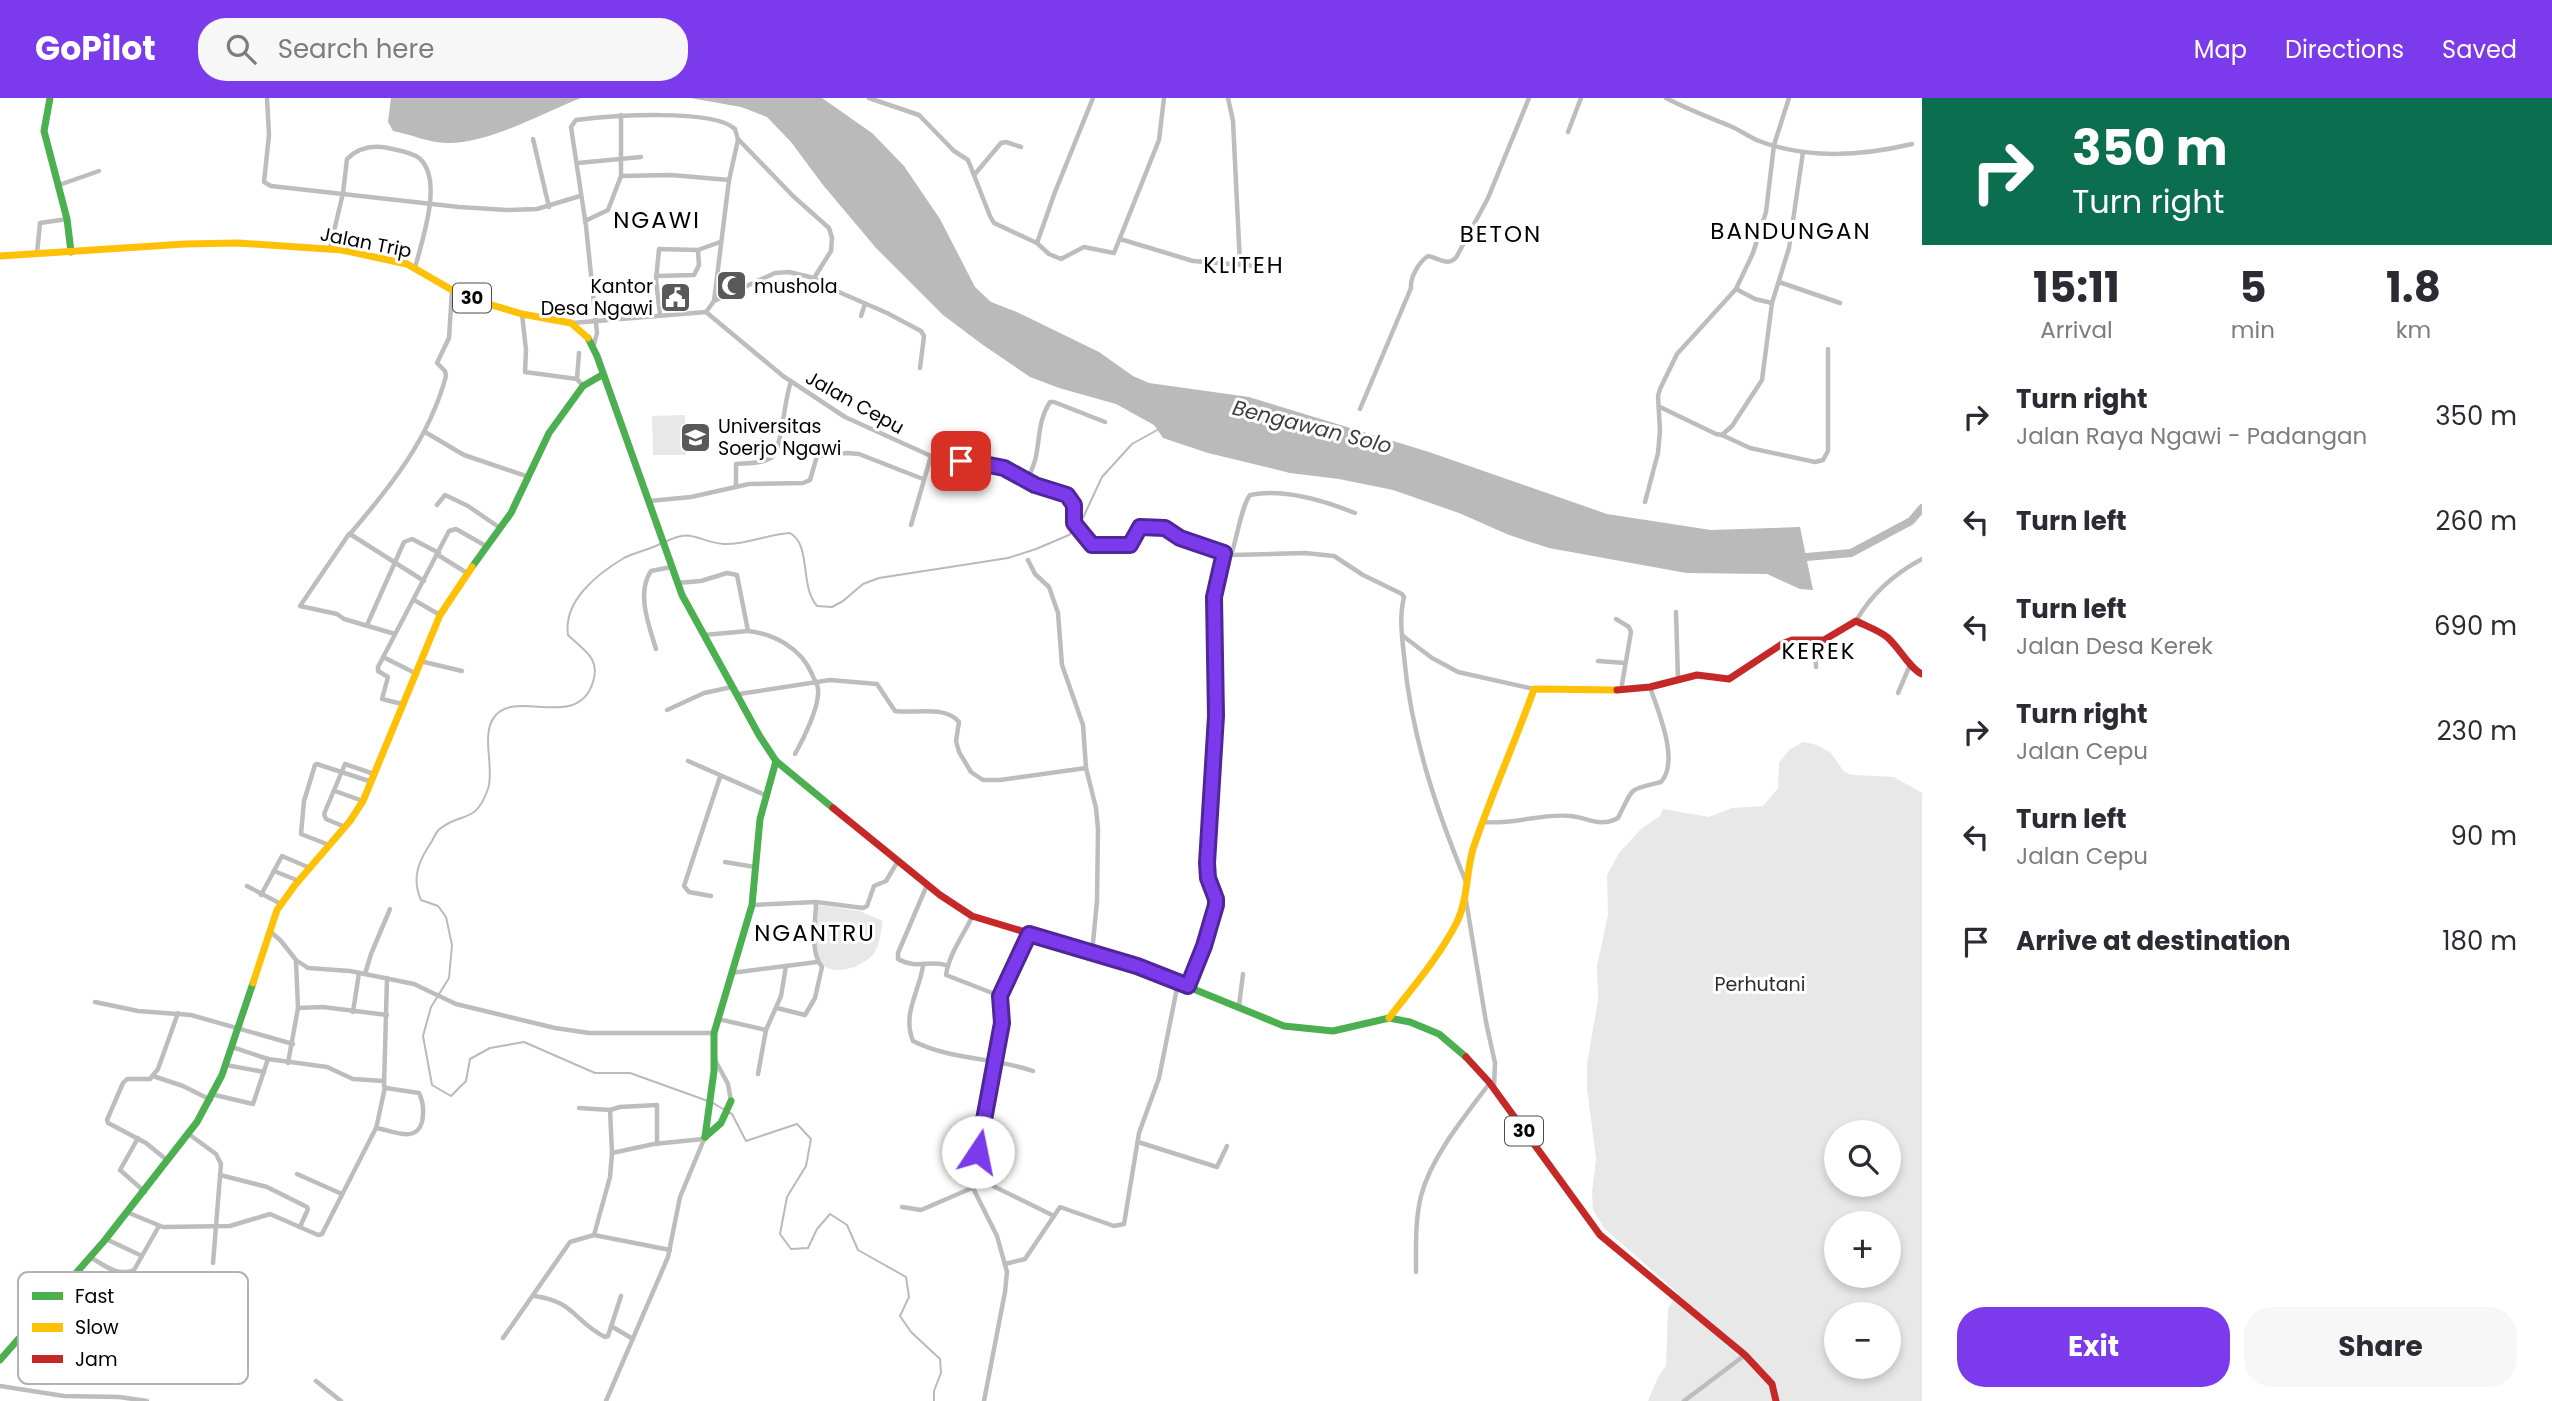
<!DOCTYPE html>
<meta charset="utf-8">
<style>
body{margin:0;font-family:Poppins,sans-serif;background:#f7f7f7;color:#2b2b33;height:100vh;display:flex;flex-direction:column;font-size:26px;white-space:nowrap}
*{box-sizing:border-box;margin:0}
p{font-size:23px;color:#7c7c81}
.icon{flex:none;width:38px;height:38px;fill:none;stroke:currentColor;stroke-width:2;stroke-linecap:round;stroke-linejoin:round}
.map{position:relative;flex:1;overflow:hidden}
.drawer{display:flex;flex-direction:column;background:#fff;width:630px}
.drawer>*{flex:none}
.guide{background:#0b6e4f;color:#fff;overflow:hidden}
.fabs{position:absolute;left:1824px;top:1022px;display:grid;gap:14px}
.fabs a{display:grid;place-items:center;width:77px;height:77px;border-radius:50%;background:#fff;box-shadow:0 4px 10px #0003;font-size:35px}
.pin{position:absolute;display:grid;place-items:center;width:60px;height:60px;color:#fff;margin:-30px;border-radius:14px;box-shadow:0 4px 10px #0006}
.me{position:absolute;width:77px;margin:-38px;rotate:11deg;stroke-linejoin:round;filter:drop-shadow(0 0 5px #0008)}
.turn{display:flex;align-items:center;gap:24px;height:147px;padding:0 35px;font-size:32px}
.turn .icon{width:91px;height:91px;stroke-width:2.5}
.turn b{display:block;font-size:49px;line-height:60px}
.eta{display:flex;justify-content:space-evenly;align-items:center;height:119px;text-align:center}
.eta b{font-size:42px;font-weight:700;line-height:49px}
.cta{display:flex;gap:14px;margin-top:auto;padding:14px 35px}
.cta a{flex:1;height:80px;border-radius:28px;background:#7c3aed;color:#fff;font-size:28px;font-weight:700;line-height:80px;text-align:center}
.cta a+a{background:#f7f7f7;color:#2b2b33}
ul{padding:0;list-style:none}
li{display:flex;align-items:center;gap:21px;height:105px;padding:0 35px}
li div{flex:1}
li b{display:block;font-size:26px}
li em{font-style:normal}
header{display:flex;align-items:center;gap:42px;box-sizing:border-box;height:98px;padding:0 35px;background:#7c3aed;color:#fff}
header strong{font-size:33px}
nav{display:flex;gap:38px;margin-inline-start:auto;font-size:24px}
.search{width:490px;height:63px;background:#f7f7f7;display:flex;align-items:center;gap:18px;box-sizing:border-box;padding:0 24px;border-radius:28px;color:#7c7c81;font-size:26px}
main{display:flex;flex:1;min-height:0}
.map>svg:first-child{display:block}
.green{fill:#e8e8e8;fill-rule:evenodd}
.water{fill:#bababa}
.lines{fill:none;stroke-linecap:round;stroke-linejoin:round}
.stream{stroke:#bababa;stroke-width:2}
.river{stroke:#bababa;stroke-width:8}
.street{stroke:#bdbdbd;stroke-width:4.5}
.fast{stroke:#4caf50;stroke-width:7}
.slow{stroke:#ffc107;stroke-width:7}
.jam{stroke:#c62828;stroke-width:7}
.route-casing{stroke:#51269a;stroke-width:18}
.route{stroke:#7c3aed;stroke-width:12}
.labels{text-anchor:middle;stroke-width:6;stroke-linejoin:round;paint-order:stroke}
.shield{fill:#fff;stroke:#4c4c4c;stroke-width:2}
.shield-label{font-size:18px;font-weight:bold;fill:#000}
.street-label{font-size:19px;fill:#000;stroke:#fff}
.poi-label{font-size:19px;fill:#000;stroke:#fff;text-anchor:start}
.park-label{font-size:19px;fill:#2d2d2d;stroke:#fff}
.water-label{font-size:21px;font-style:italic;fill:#3e3e3e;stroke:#fff}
.quarter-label{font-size:23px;letter-spacing:2px;fill:#000;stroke:#fff}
.key{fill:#fff;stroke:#b2b2b2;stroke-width:2}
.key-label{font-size:19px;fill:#000}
</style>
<header>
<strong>GoPilot</strong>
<div class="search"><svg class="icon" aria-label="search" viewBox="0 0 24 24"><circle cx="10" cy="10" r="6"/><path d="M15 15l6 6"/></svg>Search here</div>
<nav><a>Map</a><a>Directions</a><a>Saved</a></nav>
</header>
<main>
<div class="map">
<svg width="1922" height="1303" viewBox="0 0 1922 1303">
<rect width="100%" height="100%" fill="#fff"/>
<!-- green -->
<g class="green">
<polygon points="685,317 686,357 653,357 652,318"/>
<path d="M 1803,644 L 1817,647 L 1831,655 L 1844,674 L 1852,677 L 1894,679 L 1922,695 L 1922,1303 L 1648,1303 L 1658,1279 L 1666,1268 L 1668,1210 L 1678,1195 L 1605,1131 L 1593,1112 L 1592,1094 L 1596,1061 L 1587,990 L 1587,966 L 1598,902 L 1597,868 L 1608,817 L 1607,777 L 1619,755 L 1641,731 L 1660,718 L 1663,711 L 1709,719 L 1732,710 L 1763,708 L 1778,690 L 1779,665 L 1789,652 ZM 1836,1034 L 1888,1034 L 1888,1087 L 1836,1087 ZM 1836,1125 L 1888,1125 L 1888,1178 L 1836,1178 ZM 1836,1216 L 1888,1216 L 1888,1269 L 1836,1269 Z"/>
<path d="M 818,807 L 860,813 L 883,823 C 881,833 880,847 874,855 C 865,869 828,882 819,861 C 813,846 818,823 818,807 Z"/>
</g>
<!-- water -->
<g class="water">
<path d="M 391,0 L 581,0 C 542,15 489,46 446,45 C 430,45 410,36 393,33 L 388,24 Z"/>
<polygon points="690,0 822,0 872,35 904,68 940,121 975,189 991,204 1019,215 1099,254 1133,278 1149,285 1249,299 1429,354 1607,416 1711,432 1800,429 1813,492 1800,491 1767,476 1686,475 1549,450 1509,437 1459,415 1393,392 1339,381 1290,375 1208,355 1163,340 1154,327 1116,306 1059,290 1030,279 983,247 943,217 876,150 823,87 791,44 767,19 741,9"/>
</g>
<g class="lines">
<!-- stream -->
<g class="stream">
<path d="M 665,444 C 693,429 697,444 724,446 C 746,447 768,436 790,435 C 812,448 799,487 817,508 L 832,509 L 843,503 L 863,486 L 879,480 L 1008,460 L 1036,451 L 1069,437 L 1081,424 L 1102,379 L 1132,346 L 1159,331"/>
<path d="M 660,446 C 649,452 635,454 624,460 C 597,476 563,503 568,537 C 583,552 601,560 593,584 C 578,633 516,591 495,618 C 480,636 495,670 488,691 C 475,727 463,713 441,730 C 437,732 434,739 432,743 C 419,762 411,780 421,802 L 438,808 L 446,819 L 452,847 L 449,880 L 431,909 L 423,938 L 432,987 L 451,998 L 466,983 L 470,961 L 490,950 L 524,944 L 595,975 L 630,975 L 708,1003"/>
<polyline points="713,1005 723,1011"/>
<polyline points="728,1014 732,1016 746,1043 797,1026 811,1041 806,1068 787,1099 780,1136 791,1151 808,1150 817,1131 830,1116 847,1127 858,1152 906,1179 909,1199 900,1218 911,1234 940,1261 941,1275 934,1293 934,1303"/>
</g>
<!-- river -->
<polyline class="river" points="1796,460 1851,455 1911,423 1922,410"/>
<!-- street -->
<g class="street">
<polyline points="267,0 269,37 264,84 271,88 459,109 507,112 537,111 580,98"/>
<polyline points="869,0 919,17 954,53 968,62 990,118 994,125 1037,145 1049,156 1061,161 1084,149 1114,155 1159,42 1164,0"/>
<polyline points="1228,0 1233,23 1240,166"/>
<path d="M 1666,0 C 1687,11 1708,19 1730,28 C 1740,32 1749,39 1759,43 C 1807,61 1862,58 1912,46"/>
<polyline points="1568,34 1581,0"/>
<polyline points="533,41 549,109"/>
<polyline points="739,42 793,98 829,130 832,140 831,153 814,180"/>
<polyline points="578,65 641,59"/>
<polyline points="975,76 1001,45 1006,44 1021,49"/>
<polyline points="621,78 671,77 729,82"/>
<polyline points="59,87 99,73"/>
<polyline points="585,123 608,112 621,78 621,17"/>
<polyline points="1120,141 1193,163 1269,169"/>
<polyline points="1037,145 1055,94 1093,0"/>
<path d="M 330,150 L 343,95 L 347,61 C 358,50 373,47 388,50 C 397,52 411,54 419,60 C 444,81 422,142 415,170"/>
<polyline points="37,155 40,125 67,121"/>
<polyline points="656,178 694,177 699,167 698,152"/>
<polyline points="1779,184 1840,205"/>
<polyline points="1736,191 1755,201 1772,205 1789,150 1803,54"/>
<polyline points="706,214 714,203 775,175 789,174 814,180 832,191 887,215 921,233 924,238 920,270"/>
<polyline points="522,216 526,252 525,274 577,281 583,288"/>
<polyline points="660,217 656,182 659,151 698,152 720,144"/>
<polyline points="861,218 865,206"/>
<path d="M 572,225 L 706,214 L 783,278 L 845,319 L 931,358 L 951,364 L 962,363 L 969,367 L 997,368 L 1010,372 L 1035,388 L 1067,397 L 1075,407 L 1074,425 L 1092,447 L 1130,447 L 1140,429 L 1165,430 L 1179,440 L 1231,457 L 1305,455 L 1334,458 L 1363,477 L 1402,496 L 1404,499 C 1399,519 1402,538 1404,558 C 1411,637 1436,711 1466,784"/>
<path d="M 593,250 L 597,235 L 586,128 L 571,29 L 576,22 C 608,18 713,10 735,31 L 738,42 L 729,82 L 714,203"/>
<polyline points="577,281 579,255"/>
<polyline points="1660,309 1716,336 1722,337 1732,328 1762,282 1772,205"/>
<path d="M 1360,311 L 1411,190 C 1410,179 1419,164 1428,158 C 1439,160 1449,170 1457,158 L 1488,100 L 1529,0"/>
<polyline points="425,334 464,357 529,379"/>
<polyline points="1722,337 1750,350 1815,364 1823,362 1828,353 1828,251"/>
<path d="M 1026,382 C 1044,356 1033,330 1050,304 L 1054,304 L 1105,324"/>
<path d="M 736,388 L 736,366 C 748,365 764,366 773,358 C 782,350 784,301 791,284"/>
<polyline points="649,403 691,399 749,386 803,385 810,382 817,358 847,355 859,356 923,381"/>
<polyline points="1645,404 1658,355 1660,333 1658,298 1660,291 1677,256 1736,191 1753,155 1766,114 1774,47 1789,0"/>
<polyline points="437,407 445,397 468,408 500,430"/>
<polyline points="911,427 931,358"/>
<polyline points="349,436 300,508 337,516 344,521 395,536"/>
<polyline points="438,457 467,475"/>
<path d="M 1231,457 C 1237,441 1241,409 1250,397 C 1283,390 1325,403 1355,415"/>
<polyline points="1028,462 1035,476 1049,489 1058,515 1062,567 1083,627 1086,670 1096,710 1098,731 1097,803 1092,855"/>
<path d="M 424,483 L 350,436 C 391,388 429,341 446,278 L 445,273 L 437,265 L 449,240 L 452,193"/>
<path d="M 677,485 L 701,483 L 727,475 L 737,477 L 748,533 C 774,536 801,550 812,576 C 813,580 818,586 818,591 C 820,608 803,642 795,656"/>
<polyline points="414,502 440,517"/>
<polyline points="1676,514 1678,582"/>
<polyline points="1616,521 1629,529 1631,534 1621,592"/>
<path d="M 1856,523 C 1872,495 1894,476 1922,461"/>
<polyline points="367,527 404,444 412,441 439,455"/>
<polyline points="704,537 748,533"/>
<polyline points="1403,538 1432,560 1458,574 1534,591"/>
<polyline points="1815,543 1816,569"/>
<path d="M 656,551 C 649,528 636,495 651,473 L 671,469"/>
<polyline points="383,559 415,575"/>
<polyline points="420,563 462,573"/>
<polyline points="1598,563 1625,565"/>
<polyline points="1898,595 1910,567"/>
<path d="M 739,596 L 830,582 L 877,586 L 895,613 C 915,616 945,607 959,624 L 956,643 L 959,654 L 971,674 L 983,682 L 1000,682 L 1086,670"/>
<polyline points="402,606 382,601 388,579 378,573 378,569 449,433 456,431 486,448"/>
<polyline points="667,612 704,595 732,589"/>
<polyline points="688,663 765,697"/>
<polyline points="335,693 363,703"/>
<path d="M 1483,724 C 1513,727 1541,715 1571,718 C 1589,720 1600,730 1618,720 C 1634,689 1627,692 1661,684 C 1680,663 1658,613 1650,589"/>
<polyline points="345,729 326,721 324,716 345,666 374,676"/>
<polyline points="329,747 301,736 304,703 315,667 317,666 372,684"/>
<polyline points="725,764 755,769"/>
<polyline points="274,773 299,783"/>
<path d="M 927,787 L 898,855 L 898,861 C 917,872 932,861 948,868"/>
<polyline points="247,788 281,806"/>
<polyline points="261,797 282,758 310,770"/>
<polyline points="711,798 689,794 684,788 720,679"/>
<polyline points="1466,802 1486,924 1495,965 1494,990"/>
<polyline points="752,807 816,804 863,810 867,808 874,788 886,783 898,763"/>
<path d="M 972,819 C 963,838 949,856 946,877 L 1000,898"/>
<polyline points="271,834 281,843 296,862 308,870 350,873 414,886 456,906 555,930 589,935 714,935"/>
<path d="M 923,868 C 919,894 902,916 913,943 C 950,962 994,959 1033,973"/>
<polyline points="731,875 817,864"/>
<polyline points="365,876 371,856 390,811"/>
<path d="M 1188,887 L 1216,811 C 1216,795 1208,782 1207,765 L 1216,618 L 1214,499 L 1224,455"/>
<polyline points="95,904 138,913 191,917 293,946"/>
<polyline points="1239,908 1243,876"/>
<polyline points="298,910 323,909 387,917"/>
<path d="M 777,910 L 805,917 L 815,900 L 822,869 C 809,852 816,825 816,804"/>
<polyline points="353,914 359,875"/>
<polyline points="718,921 766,932"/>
<polyline points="232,949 268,961 327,969 353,981 384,983"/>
<polyline points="715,962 728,986 731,1003"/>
<polyline points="288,965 298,910 296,863"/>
<polyline points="226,967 264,974"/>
<polyline points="758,976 766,932 781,898 786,868"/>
<polyline points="153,978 183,988 211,1002"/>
<polyline points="215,997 253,1006 268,961"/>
<polyline points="579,1010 610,1012"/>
<polyline points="376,1031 385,989"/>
<polyline points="190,1037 216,1056 221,1066 213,1165"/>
<polyline points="138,1040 120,1072 145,1094"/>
<polyline points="1138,1044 1217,1069 1227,1048"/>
<polyline points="612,1055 654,1046 703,1041"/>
<polyline points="168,1063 146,1045 108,1025 107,1022 123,985 127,981 150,981 158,971 178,915"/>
<polyline points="974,1068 989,1072 993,1088 1054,1118"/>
<polyline points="297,1076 342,1096"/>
<polyline points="220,1077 267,1089 307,1109 308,1111 300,1129"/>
<polyline points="902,1109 921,1112 972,1090"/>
<path d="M 129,1115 L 163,1129 L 230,1128 L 270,1116 L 318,1137 L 322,1136 L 376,1030 C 392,1032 416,1046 422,1024 C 424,1014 424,1005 419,995 L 386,990 L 384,988 L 387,880"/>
<polyline points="594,1137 610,1079 612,1055 610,1012 620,1009 657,1007 657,1046"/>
<polyline points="106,1141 142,1158"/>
<path d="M 90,1159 C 104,1167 117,1179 134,1172 L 159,1128"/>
<polyline points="1005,1166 1025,1161 1060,1109 1114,1128 1124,1126 1139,1035 1159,980 1178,885"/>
<path d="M 1416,1174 C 1416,1149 1415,1122 1421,1098 C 1431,1059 1465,1018 1489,986"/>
<path d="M 534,1198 C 574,1203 574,1223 605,1239 L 608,1238 L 621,1198"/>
<polyline points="611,1228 633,1241"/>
<polyline points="503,1240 570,1144 594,1137 670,1152"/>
<polyline points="316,1283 341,1303"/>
<polyline points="0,1288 64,1298 119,1299 147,1303"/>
<polyline points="606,1303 668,1159 680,1099 705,1039"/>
<polyline points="984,1303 1005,1194 1007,1174 997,1138 970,1084 1000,938 1002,918 1000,898 1029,837"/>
<polyline points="1684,1303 1745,1257"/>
</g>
<!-- fast -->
<g class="fast">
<polyline points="50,0 44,33 67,121 71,154"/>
<polyline points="588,240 597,258 682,497 759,637 776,663 833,710"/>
<polyline points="472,469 511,415 549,335 583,288 602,277"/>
<polyline points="1035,837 1137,868 1284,928 1333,933 1389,920 1410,924 1439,936 1466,959"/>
<polyline points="705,1039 714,973 714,935 752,807 760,721 776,663"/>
<polyline points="705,1039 721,1025 731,1003"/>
<polyline points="0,1262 105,1142 197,1024 222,977 253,885"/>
</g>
<!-- slow -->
<g class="slow">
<polyline points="0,158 185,146 238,145 342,152 407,166 452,192 478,203 522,216 571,225 588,240"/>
<polyline points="253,885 277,812 295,787 350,723 363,703 440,517 472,469"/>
<path d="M 1389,920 C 1413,889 1439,859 1457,824 C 1468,801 1466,775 1473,751 C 1491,697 1515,645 1534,591 L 1617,592"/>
</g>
<!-- jam -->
<g class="jam">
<path d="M 1617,592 L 1650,589 L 1697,577 L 1729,581 L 1782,546 L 1792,542 L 1824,542 L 1856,523 C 1866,528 1878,532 1887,539 C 1899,549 1910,571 1922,576"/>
<polyline points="833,710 940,797 972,818 1035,837"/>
<polyline points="1466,959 1489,984 1600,1137 1745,1257 1772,1286 1776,1303"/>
</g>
</g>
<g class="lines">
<defs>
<polyline id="route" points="961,363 969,367 989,367 1004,370 1035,387 1067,397 1074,407 1074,425 1092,447 1130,447 1140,429 1165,430 1180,440 1224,455 1214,499 1216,618 1207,765 1208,780 1216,801 1216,807 1204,848 1188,888 1137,868 1029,836 1000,898 1002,925 978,1054"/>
</defs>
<!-- route casing -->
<use href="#route" class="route-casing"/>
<!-- route -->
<use href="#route" class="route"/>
</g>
<!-- icons -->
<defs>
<symbol id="mosque-square" viewBox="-11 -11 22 22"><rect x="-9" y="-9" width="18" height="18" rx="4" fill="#595959" stroke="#fff"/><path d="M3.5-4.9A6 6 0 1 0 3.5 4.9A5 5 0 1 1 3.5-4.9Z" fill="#fff"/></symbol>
<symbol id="civic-square" viewBox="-11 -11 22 22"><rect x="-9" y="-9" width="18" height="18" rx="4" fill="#595959" stroke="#fff"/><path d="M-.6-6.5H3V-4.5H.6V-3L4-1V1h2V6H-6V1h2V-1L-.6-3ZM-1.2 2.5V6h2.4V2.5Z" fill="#fff"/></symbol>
<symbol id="university-square" viewBox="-11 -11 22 22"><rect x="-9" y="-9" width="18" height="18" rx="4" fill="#595959" stroke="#fff"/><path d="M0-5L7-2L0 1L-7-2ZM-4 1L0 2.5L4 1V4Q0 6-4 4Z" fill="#fff"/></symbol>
</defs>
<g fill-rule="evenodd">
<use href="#mosque-square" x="714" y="170" width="35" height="35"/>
<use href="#civic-square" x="658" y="182" width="35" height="35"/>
<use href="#university-square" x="678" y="322" width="35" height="35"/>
</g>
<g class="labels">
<!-- shield labels -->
<g class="shield">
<rect x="453" y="185.5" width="38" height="29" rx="5"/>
<rect x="1505" y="1018.5" width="38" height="29" rx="5"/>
</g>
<g class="shield-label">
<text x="472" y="206">30</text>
<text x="1524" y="1039">30</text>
</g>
<!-- street labels -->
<g class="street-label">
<text transform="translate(366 144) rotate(11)" y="7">Jalan Trip</text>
<text transform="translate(855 304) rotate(29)" y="7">Jalan Cepu</text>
</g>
<!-- poi labels -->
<g class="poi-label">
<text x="653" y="195" text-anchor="end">Kantor<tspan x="653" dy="22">Desa Ngawi</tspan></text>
<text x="754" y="195">mushola</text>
<text x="718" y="335">Universitas<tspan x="718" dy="22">Soerjo Ngawi</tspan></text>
</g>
<!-- park labels -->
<g class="park-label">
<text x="1760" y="893">Perhutani</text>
</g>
<!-- water labels -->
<g class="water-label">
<text transform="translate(1312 329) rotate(14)" y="7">Bengawan Solo</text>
</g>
<!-- quarter labels -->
<g class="quarter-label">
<text x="657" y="130">NGAWI</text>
<text x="1791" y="141">BANDUNGAN</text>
<text x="1501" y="144">BETON</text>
<text x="1244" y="175">KLITEH</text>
<text x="1819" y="561">KEREK</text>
<text x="815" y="843">NGANTRU</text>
</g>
</g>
<!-- legend -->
<rect x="18" y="1174" width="230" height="112" rx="10" class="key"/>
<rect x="32" y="1194" width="31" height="8" fill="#4caf50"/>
<rect x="32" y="1225" width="31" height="9" fill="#ffc107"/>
<rect x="32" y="1257" width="31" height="8" fill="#c62828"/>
<g class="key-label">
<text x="75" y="1205">Fast</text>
<text x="75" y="1236">Slow</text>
<text x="75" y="1268">Jam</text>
</g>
</svg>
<div class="fabs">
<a><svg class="icon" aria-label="search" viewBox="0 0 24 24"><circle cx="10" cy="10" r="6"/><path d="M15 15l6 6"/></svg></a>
<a>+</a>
<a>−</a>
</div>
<div class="pin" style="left:961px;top:363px;background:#d93025"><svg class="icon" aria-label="arrive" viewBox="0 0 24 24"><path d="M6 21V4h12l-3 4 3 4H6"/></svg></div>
<svg class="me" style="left:978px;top:1054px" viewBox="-20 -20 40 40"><circle r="19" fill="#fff"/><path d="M0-13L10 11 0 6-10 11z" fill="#7c3aed"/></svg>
</div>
<section class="drawer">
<div class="guide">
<div class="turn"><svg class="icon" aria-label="right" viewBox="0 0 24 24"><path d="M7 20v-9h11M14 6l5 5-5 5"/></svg><div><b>350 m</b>Turn right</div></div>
</div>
<div class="eta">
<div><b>15:11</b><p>Arrival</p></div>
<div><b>5</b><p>min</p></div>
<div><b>1.8</b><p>km</p></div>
</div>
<ul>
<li><svg class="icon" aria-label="right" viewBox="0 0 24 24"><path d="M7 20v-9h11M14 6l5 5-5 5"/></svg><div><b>Turn right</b><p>Jalan Raya Ngawi - Padangan</p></div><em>350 m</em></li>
<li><svg class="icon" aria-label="left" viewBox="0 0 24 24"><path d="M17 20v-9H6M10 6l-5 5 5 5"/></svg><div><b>Turn left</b></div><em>260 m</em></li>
<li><svg class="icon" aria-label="left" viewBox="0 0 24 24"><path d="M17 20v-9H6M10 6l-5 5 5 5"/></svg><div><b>Turn left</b><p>Jalan Desa Kerek</p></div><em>690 m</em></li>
<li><svg class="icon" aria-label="right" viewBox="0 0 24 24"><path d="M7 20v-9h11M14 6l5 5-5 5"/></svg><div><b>Turn right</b><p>Jalan Cepu</p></div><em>230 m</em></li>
<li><svg class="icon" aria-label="left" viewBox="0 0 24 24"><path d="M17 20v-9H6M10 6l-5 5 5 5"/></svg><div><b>Turn left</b><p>Jalan Cepu</p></div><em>90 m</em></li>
<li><svg class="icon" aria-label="arrive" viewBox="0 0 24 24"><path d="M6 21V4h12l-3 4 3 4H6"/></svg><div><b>Arrive at destination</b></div><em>180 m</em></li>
</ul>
<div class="cta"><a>Exit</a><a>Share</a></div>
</section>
</main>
